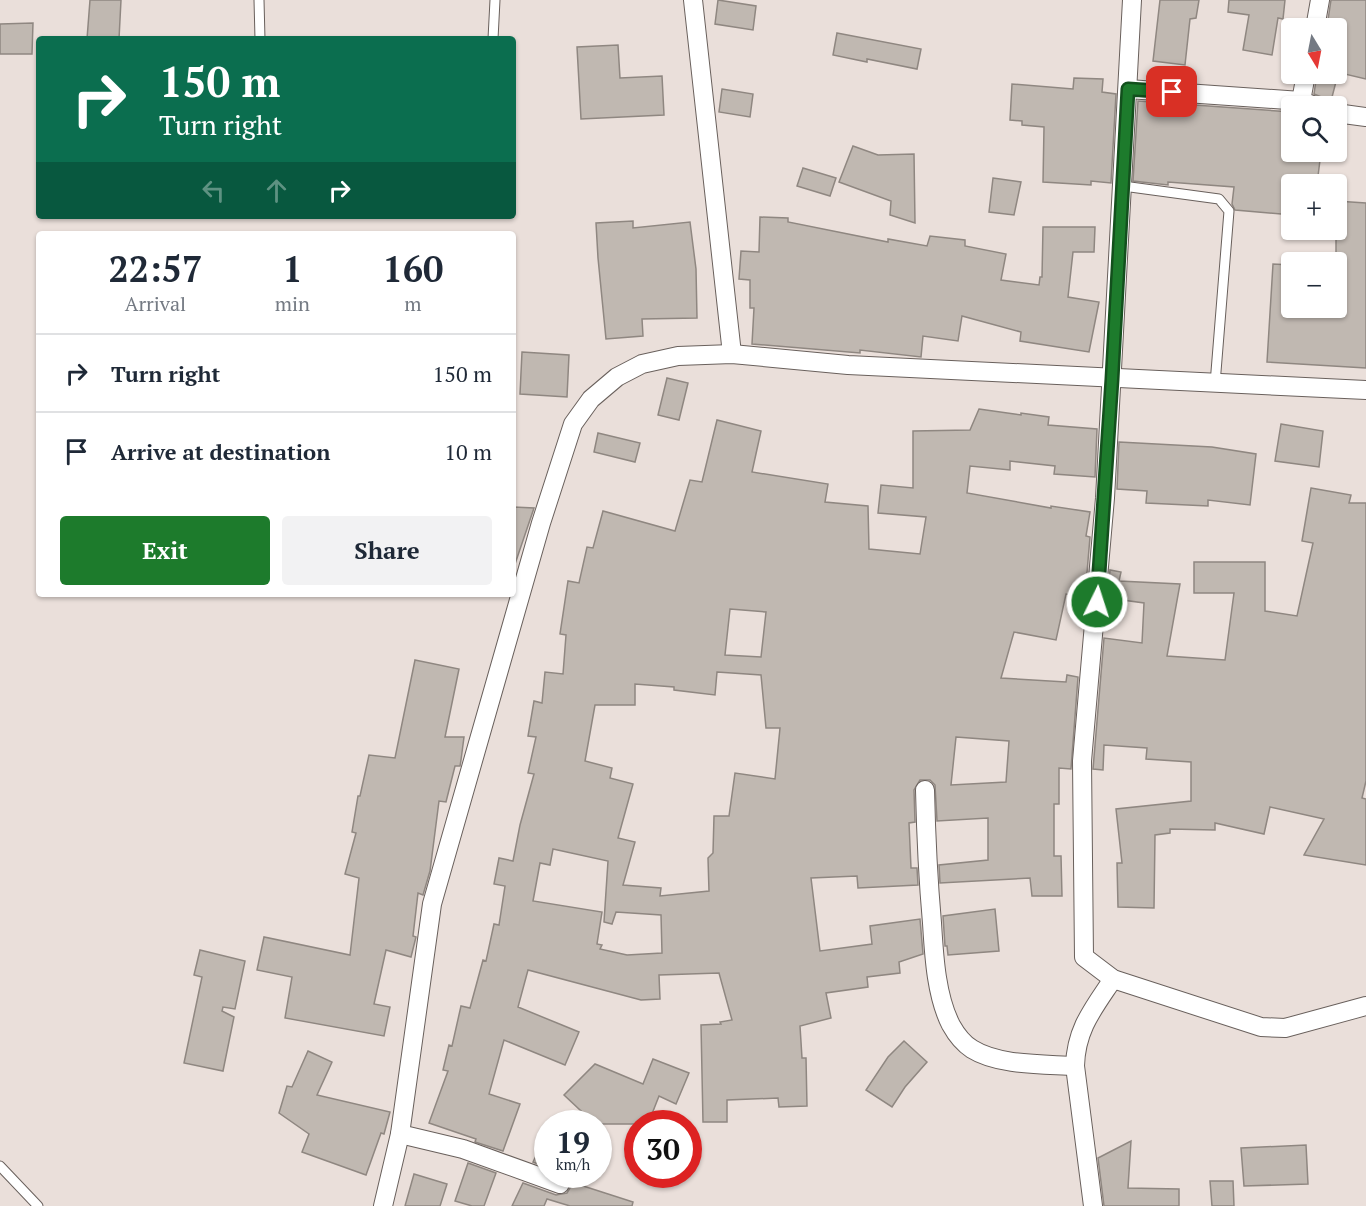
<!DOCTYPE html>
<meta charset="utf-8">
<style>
body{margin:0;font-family:"PT Serif",serif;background:#f2f2f3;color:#1f2937;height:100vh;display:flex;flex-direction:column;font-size:22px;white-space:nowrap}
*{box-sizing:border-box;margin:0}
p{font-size:20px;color:#747a83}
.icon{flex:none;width:33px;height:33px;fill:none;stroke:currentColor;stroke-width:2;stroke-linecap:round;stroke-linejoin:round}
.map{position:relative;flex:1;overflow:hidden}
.sheet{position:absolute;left:36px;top:231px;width:480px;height:366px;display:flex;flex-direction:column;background:#fff;border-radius:6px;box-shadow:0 2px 4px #0004}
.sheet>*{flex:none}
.banner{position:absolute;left:36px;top:36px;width:480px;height:183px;border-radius:6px;box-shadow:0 2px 4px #0004;background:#0b6e4f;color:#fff;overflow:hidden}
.needle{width:39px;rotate:170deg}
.fabs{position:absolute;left:1281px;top:18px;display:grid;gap:12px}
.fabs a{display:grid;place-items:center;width:66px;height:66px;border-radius:6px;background:#fff;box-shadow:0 2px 4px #0004;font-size:30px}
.speed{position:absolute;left:534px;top:1110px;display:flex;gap:12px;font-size:30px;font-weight:700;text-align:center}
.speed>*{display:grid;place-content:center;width:78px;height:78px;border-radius:50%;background:#fff;box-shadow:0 2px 4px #0004;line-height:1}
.speed small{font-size:15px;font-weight:400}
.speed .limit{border:9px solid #d22;background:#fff;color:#111}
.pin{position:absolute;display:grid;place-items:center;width:51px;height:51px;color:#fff;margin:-26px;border-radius:12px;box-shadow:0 3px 9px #0006}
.me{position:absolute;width:66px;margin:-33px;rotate:4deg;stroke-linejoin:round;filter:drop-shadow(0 0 4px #0008)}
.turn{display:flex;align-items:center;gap:21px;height:126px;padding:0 24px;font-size:27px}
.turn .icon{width:78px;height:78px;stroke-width:2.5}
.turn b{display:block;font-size:42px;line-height:51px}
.lanes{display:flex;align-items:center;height:57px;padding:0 24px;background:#0003;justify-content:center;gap:30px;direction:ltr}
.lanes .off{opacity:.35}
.eta{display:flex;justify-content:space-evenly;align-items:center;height:102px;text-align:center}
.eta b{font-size:36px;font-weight:600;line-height:42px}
.cta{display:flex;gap:12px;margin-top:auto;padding:12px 24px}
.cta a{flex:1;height:69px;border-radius:6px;background:#1d7b2c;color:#fff;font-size:24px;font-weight:600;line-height:69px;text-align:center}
.cta a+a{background:#f2f2f3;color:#1f2937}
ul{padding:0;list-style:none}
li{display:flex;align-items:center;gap:18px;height:78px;padding:0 24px;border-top:2px solid #e0e1e3}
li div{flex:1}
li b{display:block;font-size:22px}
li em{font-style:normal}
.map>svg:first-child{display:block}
.building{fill:#c0b8b1;stroke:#8f8781;stroke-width:1.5;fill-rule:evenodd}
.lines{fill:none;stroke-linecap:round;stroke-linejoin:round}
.lane-casing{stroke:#69605c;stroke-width:11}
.street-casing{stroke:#69605c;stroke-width:20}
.lane{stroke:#fff;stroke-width:9}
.street{stroke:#fff;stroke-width:18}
.route-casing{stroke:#13501d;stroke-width:15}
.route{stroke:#1d7b2c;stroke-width:10}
</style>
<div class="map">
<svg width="1366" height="1206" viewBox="0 0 1366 1206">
<rect width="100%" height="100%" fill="#eadfda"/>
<!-- building -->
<g class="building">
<polygon points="90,0 121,0 119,39 87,39"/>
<polygon points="718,0 756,6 753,30 715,24"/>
<polygon points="1160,0 1199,0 1196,18 1190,19 1185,65 1153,61"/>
<polygon points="1229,0 1285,0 1283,19 1278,18 1272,55 1243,50 1249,15 1228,12"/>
<polygon points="1331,0 1366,0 1366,79 1336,72 1336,28 1329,28 1331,20 1328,20"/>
<polygon points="33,23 32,54 0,54 0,24"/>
<polygon points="837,33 921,49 917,69 867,59 867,62 833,55"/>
<polygon points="618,45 620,78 662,76 664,115 581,119 577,47"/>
<polygon points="1317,74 1338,74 1331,101 1314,94"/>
<polygon points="1074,78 1103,79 1102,92 1116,94 1111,183 1091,181 1091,185 1043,182 1044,127 1022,125 1022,121 1010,120 1012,84 1073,89"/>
<polygon points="722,89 753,94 750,117 719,112"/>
<polygon points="1138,101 1292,112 1292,152 1321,152 1317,184 1292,184 1292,215 1235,210 1232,204 1234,187 1168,182 1168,185 1133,181"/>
<polygon points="853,146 878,155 914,154 915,223 890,215 891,201 839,182"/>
<polygon points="803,168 836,178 830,196 797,186"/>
<polygon points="993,178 1021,182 1014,215 989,212"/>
<polygon points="1336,201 1366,203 1366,368 1267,362 1273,264 1292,265 1292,308 1336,308"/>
<polygon points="760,217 788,218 788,222 888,242 888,239 927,246 930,236 965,240 965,246 1006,254 1001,280 1039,285 1040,277 1042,277 1043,227 1095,227 1094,252 1073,252 1068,297 1099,302 1089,352 1020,341 1021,332 962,316 958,341 923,336 921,357 860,350 860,353 752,344 754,308 750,308 750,280 739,279 741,251 759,252"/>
<polygon points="633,221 633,228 690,222 696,269 697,318 642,319 643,336 606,339 598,258 596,223"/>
<polygon points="522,352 569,355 567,397 520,394"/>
<polygon points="667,378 688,383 679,420 658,415"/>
<path d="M 979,409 L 1021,415 L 1021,413 L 1049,417 L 1048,425 L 1097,429 L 1095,477 L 1054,474 L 1055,466 L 1010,461 L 1010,470 L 970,466 L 967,493 L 1051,508 L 1051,506 L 1090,512 L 1086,536 L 1090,537 L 1085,596 L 1066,594 L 1056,640 L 1014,632 L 1001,678 L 1066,682 L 1067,675 L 1078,677 L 1071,769 L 1059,768 L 1059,804 L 1054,804 L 1054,856 L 1061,856 L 1062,896 L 1032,896 L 1030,878 L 940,883 L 939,865 L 988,860 L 988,818 L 937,821 L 935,785 L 930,780 L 920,780 L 914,790 L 915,822 L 909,823 L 911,868 L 917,868 L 918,885 L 858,888 L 857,876 L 811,878 L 820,951 L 872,944 L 870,926 L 920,919 L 923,954 L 899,962 L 900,973 L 867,977 L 868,987 L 826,993 L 831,1018 L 800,1026 L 802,1058 L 806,1058 L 807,1106 L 779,1107 L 778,1098 L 727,1100 L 727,1122 L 703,1122 L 701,1025 L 721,1024 L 720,1022 L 732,1020 L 719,973 L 659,975 L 660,999 L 641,1000 L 528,970 L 518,1007 L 579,1032 L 565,1065 L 504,1040 L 489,1094 L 520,1104 L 503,1151 L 475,1142 L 476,1139 L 429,1123 L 448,1071 L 443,1070 L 449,1045 L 452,1046 L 461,1006 L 470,1008 L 483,960 L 486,961 L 494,924 L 499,925 L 505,886 L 494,884 L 499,858 L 513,861 L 520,825 L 534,774 L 528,773 L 536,737 L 528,736 L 534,701 L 542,703 L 545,672 L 563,674 L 566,635 L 560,634 L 568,581 L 579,583 L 587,547 L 593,548 L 603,511 L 675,531 L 690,480 L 702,482 L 717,420 L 761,431 L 752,472 L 828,484 L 825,502 L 868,506 L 869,549 L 920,554 L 926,517 L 878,513 L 881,485 L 913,488 L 913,431 L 970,430 ZM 730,609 L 766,612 L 761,657 L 725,655 ZM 717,672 L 761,675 L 766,728 L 780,728 L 775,779 L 735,773 L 729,816 L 714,816 L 713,853 L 708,858 L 709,891 L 660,896 L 661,888 L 623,885 L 635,842 L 618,838 L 633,784 L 610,778 L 612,768 L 585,761 L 595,705 L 635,705 L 635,684 L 674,687 L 674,690 L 715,695 ZM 956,737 L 1009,741 L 1006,782 L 951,785 ZM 553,849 L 608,861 L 604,922 L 612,924 L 616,912 L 661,915 L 662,953 L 627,955 L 600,949 L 602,945 L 597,944 L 602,912 L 533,901 L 540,863 L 550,865 Z"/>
<polygon points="1281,424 1323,431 1319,467 1275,461"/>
<polygon points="598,433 640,443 635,462 594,452"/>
<polygon points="1119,442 1212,447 1256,454 1250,505 1208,500 1208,506 1146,503 1147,491 1117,489"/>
<polygon points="1311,488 1351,495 1349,503 1366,503 1366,781 1362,798 1366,799 1366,865 1304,855 1324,819 1270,807 1264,834 1215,823 1215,830 1170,829 1170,833 1155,835 1154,908 1118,907 1117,863 1122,863 1116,809 1191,801 1191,762 1146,759 1147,748 1104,745 1103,770 1093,769 1104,638 1142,643 1144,603 1108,598 1110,570 1121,572 1119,581 1180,584 1167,656 1225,660 1234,593 1194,593 1194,562 1265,562 1265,611 1297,616 1313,543 1302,541"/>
<polygon points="513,507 534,508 514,567 513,567"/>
<polygon points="415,660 459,669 445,737 464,737 461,760 460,766 455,766 446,802 439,801 430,871 423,895 418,893 413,936 416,937 411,957 386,950 374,1004 390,1007 384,1036 285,1018 292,977 257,970 264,937 350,955 359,878 345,874 356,833 352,832 358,796 360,796 369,755 395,758"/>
<polygon points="995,909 999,951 948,955 947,946 945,946 943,916"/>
<polygon points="200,950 245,961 235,1009 223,1007 222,1011 234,1017 223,1071 184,1063 202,977 194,975"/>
<polygon points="904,1041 927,1062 905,1087 892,1107 866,1090 888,1057"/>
<polygon points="308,1051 332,1062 317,1095 390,1112 384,1134 381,1133 366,1175 302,1152 309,1134 279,1113 287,1086 292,1087"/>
<polygon points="653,1059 689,1073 676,1104 659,1096 648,1124 575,1124 581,1111 564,1095 595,1064 643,1084"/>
<polygon points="548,1130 548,1168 533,1162"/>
<polygon points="1131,1141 1128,1188 1179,1189 1179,1206 1104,1206 1098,1158"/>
<polygon points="1306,1145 1308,1184 1244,1186 1241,1148"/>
<polygon points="468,1163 496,1173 484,1206 472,1206 455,1201"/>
<polygon points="414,1174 447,1184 440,1206 405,1206"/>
<polygon points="566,1174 581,1174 577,1184 633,1202 632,1206 570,1206 547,1199 544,1206 512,1206 523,1183 556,1195 567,1193 570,1188 571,1183"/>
<polygon points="1210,1181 1233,1181 1234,1206 1212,1206"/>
</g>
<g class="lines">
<defs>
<g id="lane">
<polyline points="259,0 260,39"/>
<polyline points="493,39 495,0"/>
<polyline points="1123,186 1219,199 1229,211 1215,384"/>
<polyline points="0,1166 38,1206"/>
</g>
<g id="street">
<polyline points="693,0 732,354"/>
<polyline points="1132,0 1105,498 1082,761 1084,957 1113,979 1261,1027 1285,1028 1366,1006"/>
<polyline points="1315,28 1320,0"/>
<polyline points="1128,89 1301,101 1315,106"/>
<polyline points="1301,101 1306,74"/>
<polyline points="1336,113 1366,117"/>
<path d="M 925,790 C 926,834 928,878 932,923 C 934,955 936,996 951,1025 C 956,1034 964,1044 972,1049 C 999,1066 1045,1064 1075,1066"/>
<polyline points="400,1134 463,1149 560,1184"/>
<polyline points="383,1206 400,1134 432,904 541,523 573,424 591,399 617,377 642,364 678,356 732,354 848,365 1366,390"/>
<path d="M 1093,1206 L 1075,1066 C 1076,1029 1093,1009 1113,979"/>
</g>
</defs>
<!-- lane casing -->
<use href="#lane" class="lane-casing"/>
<!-- street casing -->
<use href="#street" class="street-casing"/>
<!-- lane -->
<use href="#lane" class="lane"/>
<!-- street -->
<use href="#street" class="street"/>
</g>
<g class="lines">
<defs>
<polyline id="route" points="1097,602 1112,379 1128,89 1172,92"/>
</defs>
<!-- route casing -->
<use href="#route" class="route-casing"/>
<!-- route -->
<use href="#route" class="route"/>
</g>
</svg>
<div class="fabs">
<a><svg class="needle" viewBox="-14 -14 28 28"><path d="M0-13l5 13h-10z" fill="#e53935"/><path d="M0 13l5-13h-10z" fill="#747a83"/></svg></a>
<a><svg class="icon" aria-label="search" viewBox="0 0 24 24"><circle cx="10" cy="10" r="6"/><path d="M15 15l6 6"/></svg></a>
<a>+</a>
<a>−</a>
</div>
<div class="speed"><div>19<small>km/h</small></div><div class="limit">30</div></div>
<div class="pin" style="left:1172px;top:92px;background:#d93025"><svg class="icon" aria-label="arrive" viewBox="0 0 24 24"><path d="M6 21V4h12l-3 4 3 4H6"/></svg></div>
<svg class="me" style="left:1097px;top:602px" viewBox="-20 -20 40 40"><circle r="17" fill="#1d7b2c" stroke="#fff" stroke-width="3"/><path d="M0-11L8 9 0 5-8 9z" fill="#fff"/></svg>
<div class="banner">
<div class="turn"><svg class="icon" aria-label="right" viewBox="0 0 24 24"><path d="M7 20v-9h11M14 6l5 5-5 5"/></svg><div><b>150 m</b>Turn right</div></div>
<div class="lanes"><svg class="icon off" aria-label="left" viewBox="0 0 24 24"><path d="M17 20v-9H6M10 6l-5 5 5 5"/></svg><svg class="icon off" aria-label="ahead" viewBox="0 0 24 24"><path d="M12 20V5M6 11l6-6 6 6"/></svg><svg class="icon" aria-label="right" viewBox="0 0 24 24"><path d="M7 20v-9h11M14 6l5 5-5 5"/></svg></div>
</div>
<section class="sheet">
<div class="eta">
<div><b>22:57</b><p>Arrival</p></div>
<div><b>1</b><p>min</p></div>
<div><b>160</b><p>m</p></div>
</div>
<ul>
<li><svg class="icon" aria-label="right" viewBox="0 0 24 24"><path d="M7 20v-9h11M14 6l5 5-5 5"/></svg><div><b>Turn right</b></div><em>150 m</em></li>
<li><svg class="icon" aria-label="arrive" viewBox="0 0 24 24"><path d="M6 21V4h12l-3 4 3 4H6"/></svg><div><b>Arrive at destination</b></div><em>10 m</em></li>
</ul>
<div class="cta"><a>Exit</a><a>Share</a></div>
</section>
</div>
